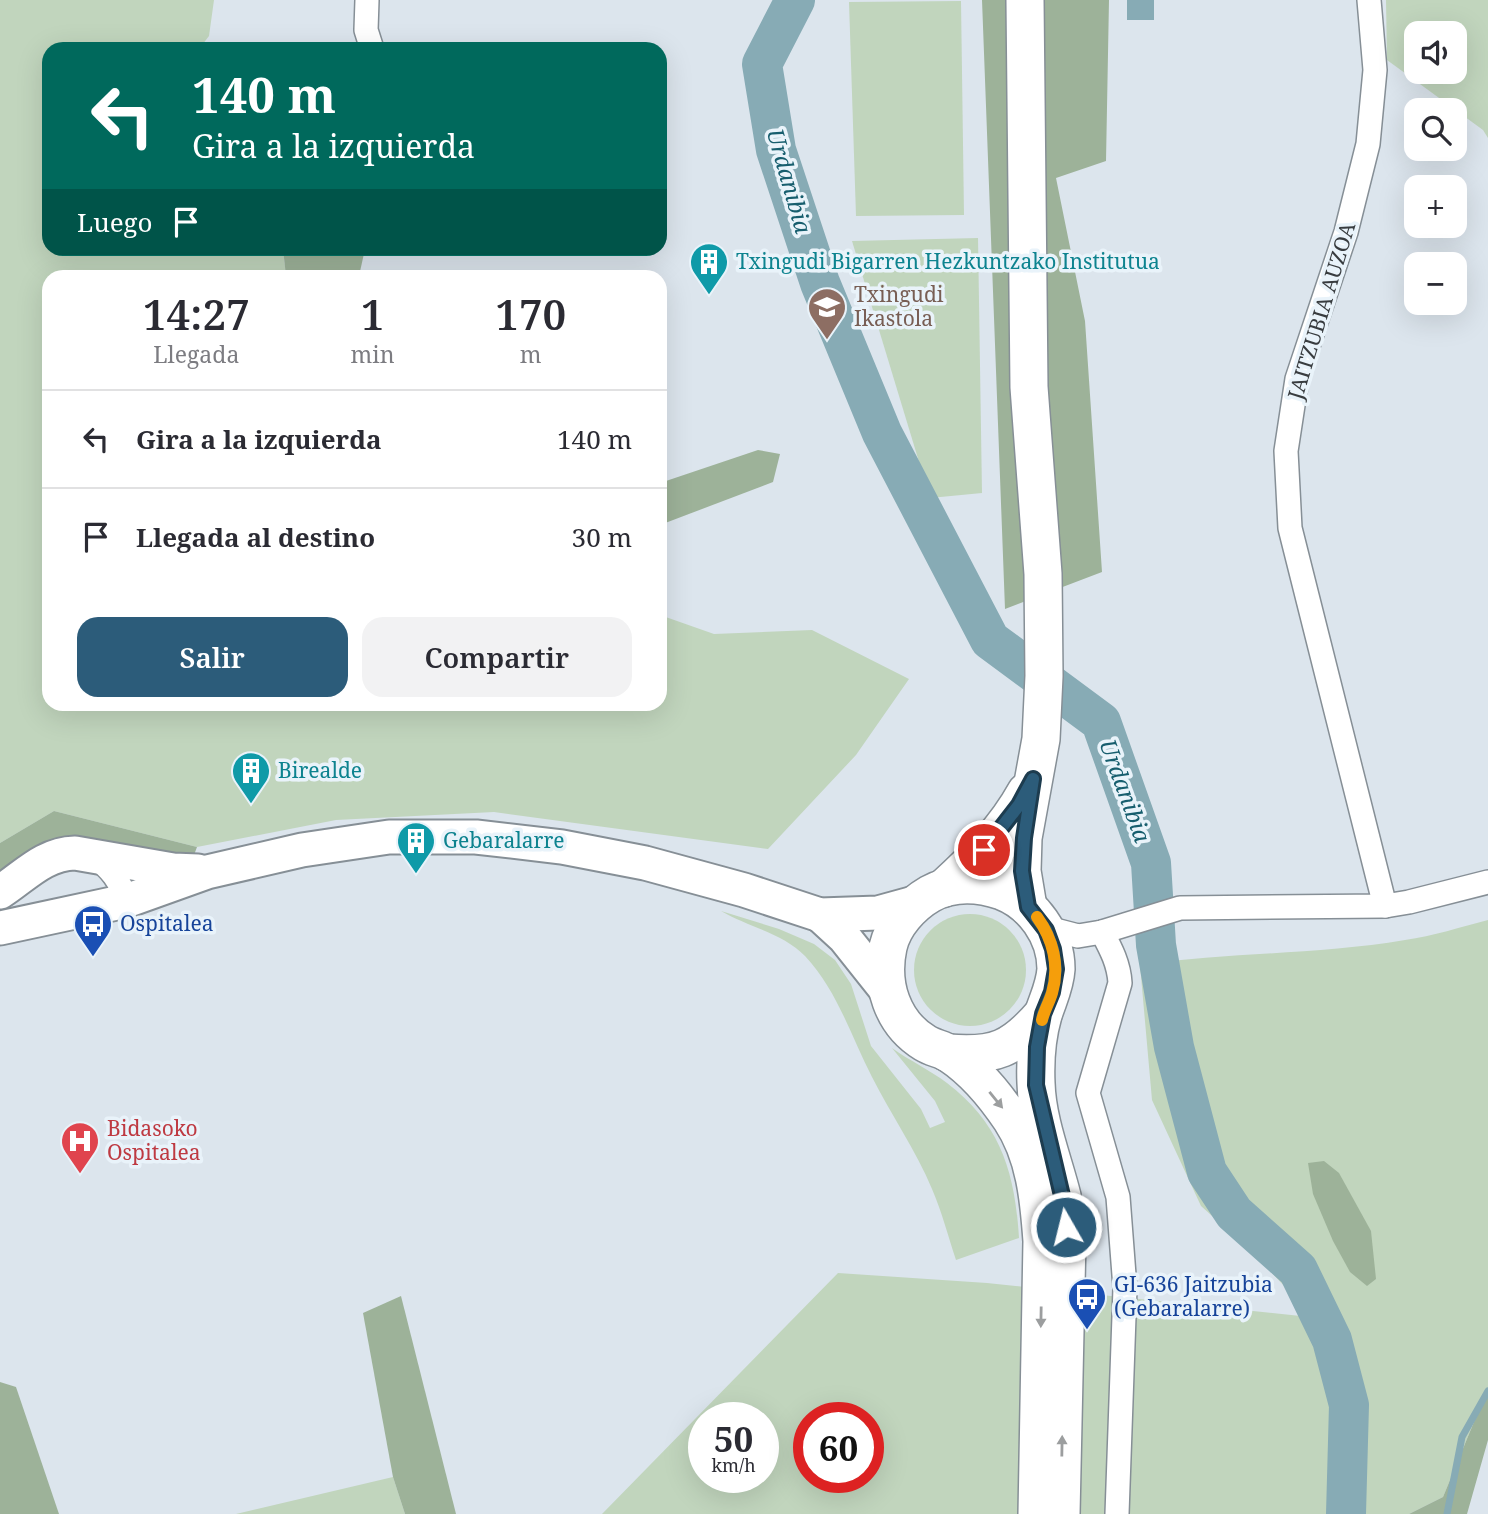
<!DOCTYPE html>
<html lang="es">
<meta charset="utf-8">
<style>
body{margin:0;font-family:"Noto Serif",serif;background:#f2f2f3;color:#2b2b33;height:100vh;display:flex;flex-direction:column;font-size:26px;white-space:nowrap}
*{box-sizing:border-box;margin:0}
p{font-size:23px;color:#7c7c81}
.icon{flex:none;width:38px;height:38px;fill:none;stroke:currentColor;stroke-width:2;stroke-linecap:round;stroke-linejoin:round}
.map{position:relative;flex:1;overflow:hidden}
.panel{position:absolute;left:42px;top:270px;width:625px;height:441px;display:flex;flex-direction:column;background:#fff;border-radius:21px;box-shadow:0 7px 28px #0002}
.panel>*{flex:none}
.banner{position:absolute;left:42px;top:42px;width:625px;height:214px;border-radius:21px;box-shadow:0 7px 28px #0002;background:#00695c;color:#fff;overflow:hidden}
.fabs{position:absolute;left:1404px;top:21px;display:grid;gap:14px}
.fabs a{display:grid;place-items:center;width:63px;height:63px;border-radius:14px;background:#fff;box-shadow:0 7px 28px #0002;font-size:35px}
.speed{position:absolute;left:688px;top:1402px;display:flex;gap:14px;font-size:35px;font-weight:700;text-align:center}
.speed>*{display:grid;place-content:center;width:91px;height:91px;border-radius:50%;background:#fff;box-shadow:0 7px 28px #0002;line-height:1}
.speed small{font-size:18px;font-weight:400}
.speed .limit{border:10px solid #d22;background:#fff;color:#111}
.pin{position:absolute;display:grid;place-items:center;width:60px;height:60px;color:#fff;margin:-30px;border:4px solid #fff;border-radius:50%;box-shadow:0 2px 7px #0007}
.me{position:absolute;width:77px;margin:-38px;rotate:352deg;stroke-linejoin:round;filter:drop-shadow(0 0 5px #0008)}
.turn{display:flex;align-items:center;gap:24px;height:147px;padding:0 35px;font-size:32px}
.turn .icon{width:91px;height:91px;stroke-width:2.5}
.turn b{display:block;font-size:49px;line-height:60px}
.then{display:flex;align-items:center;height:66px;padding:0 35px;background:#0003;gap:14px;font-size:26px}
.eta{display:flex;justify-content:space-evenly;align-items:center;height:119px;text-align:center}
.eta b{font-size:42px;font-weight:600;line-height:49px}
.button{display:flex;gap:14px;margin-top:auto;padding:14px 35px}
.button a{flex:1;height:80px;border-radius:21px;background:#2c5c7a;color:#fff;font-size:28px;font-weight:600;line-height:80px;text-align:center}
.button a+a{background:#f2f2f3;color:#2b2b33}
ul{padding:0;list-style:none}
li{display:flex;align-items:center;gap:21px;height:98px;padding:0 35px;border-top:2px solid #e1e1e2}
li div{flex:1}
li b{display:block;font-size:26px}
li em{font-style:normal}
.map>svg:first-child{display:block}
.green{fill:#c1d5bd;fill-rule:evenodd}
.forest{fill:#9db299}
.water{fill:#87abb5}
.lines{fill:none;stroke-linecap:round;stroke-linejoin:round}
.stream{stroke:#87abb5;stroke-width:7}
.river{stroke:#87abb5;stroke-width:40}
.street-casing{stroke:#868f96;stroke-width:26}
.secondary-casing{stroke:#868f96;stroke-width:37}
.primary-casing{stroke:#868f96;stroke-width:40}
.street{stroke:#fff;stroke-width:23}
.secondary{stroke:#fff;stroke-width:33}
.primary{stroke:#fff;stroke-width:37}
.oneway{fill:#9c9e9f}
.route-casing{stroke:#1d3c4f;stroke-width:18}
.route{stroke:#2c5c7a;stroke-width:12}
.slow{stroke:#f59e0b;stroke-width:12}
.labels{text-anchor:middle;stroke-width:7;stroke-linejoin:round;paint-order:stroke}
.culture-label{font-size:21px;fill:#0d838f;stroke:#e9f3fa;text-anchor:start}
.education-label{font-size:21px;fill:#785e54;stroke:#e9f3fa;text-anchor:start}
.street-label{font-size:21px;fill:#383c3f;stroke:#e9f3fa}
.transit-label{font-size:21px;fill:#164399;stroke:#e9f3fa;text-anchor:start}
.health-label{font-size:21px;fill:#be3a42;stroke:#e9f3fa;text-anchor:start}
.water-label{font-size:23px;font-style:italic;fill:#175e6e;stroke:#e9f3fa}
</style>
<div class="map">
<svg width="1488" height="1514" viewBox="0 0 1488 1514">
<rect width="100%" height="100%" fill="#dce5ed"/>
<!-- green -->
<g class="green">
<polygon points="0,0 214,0 209,36 199,49 49,49 49,248 283,249 286,276 49,276 49,704 660,704 660,615 714,634 812,630 909,679 856,755 768,849 494,812 336,820 197,847 54,811 0,843"/>
<path d="M 1386,0 L 1488,0 L 1488,138 L 1483,130 L 1387,60 ZM 1416,33 L 1454,33 L 1454,72 L 1416,72 Z"/>
<polygon points="961,1 964,215 856,216 849,2"/>
<polygon points="978,238 982,493 930,498 852,241"/>
<path d="M 721,911 L 779,929 L 814,944 L 835,960 L 851,984 L 871,1046 L 921,1109 L 930,1128 L 945,1122 L 935,1101 L 892,1048 C 910,1061 930,1070 947,1083 C 1001,1124 1015,1173 1019,1238 L 956,1260 C 948,1236 942,1212 932,1189 C 916,1150 891,1115 872,1077 C 851,1036 837,990 805,956 C 783,933 748,927 721,911 Z"/>
<circle cx="970" cy="970" r="56"/>
<path d="M 1488,920 L 1488,1388 L 1443,1497 L 1409,1514 L 602,1514 L 838,1273 L 987,1283 L 1310,1317 L 1308,1311 L 1251,1251 L 1201,1206 L 1152,1100 L 1140,965 C 1227,952 1317,955 1405,940 C 1433,936 1461,927 1488,920 ZM 704,1418 L 763,1418 L 763,1477 L 704,1477 ZM 808,1418 L 868,1418 L 868,1477 L 808,1477 Z"/>
<polygon points="393,1477 405,1514 236,1514"/>
</g>
<!-- forest -->
<g class="forest">
<polygon points="982,0 1109,0 1106,161 1056,178 1085,321 1102,572 1005,609"/>
<polygon points="283,249 283,248 365,249 359,276 286,276"/>
<polygon points="758,450 780,454 773,482 660,525 660,483"/>
<polygon points="54,811 197,847 191,863 86,844 0,879 0,843"/>
<polygon points="1324,1161 1339,1173 1371,1231 1376,1279 1367,1286 1350,1272 1333,1241 1313,1194 1308,1163"/>
<polygon points="401,1296 456,1514 405,1514 393,1477 363,1313"/>
<polygon points="0,1382 16,1387 59,1514 0,1514"/>
<polygon points="1488,1388 1488,1440 1467,1514 1409,1514 1443,1497"/>
</g>
<!-- water -->
<rect class="water" x="1127" y="0" width="27" height="20"/>
<g class="lines">
<!-- stream -->
<polyline class="stream" points="1447,1514 1462,1437 1488,1391"/>
<!-- river -->
<polyline class="river" points="795,0 762,64 776,150 820,283 882,433 990,640 1101,722 1151,863 1156,945 1174,1047 1207,1172 1234,1213 1298,1270 1332,1340 1349,1405 1346,1514"/>
<defs>
<g id="street">
<polyline points="367,0 366,30 372,49"/>
<polyline points="1369,0 1375,70 1368,144 1346,232 1297,379 1286,451 1290,528 1385,906"/>
<path d="M 94,856 C 111,869 120,880 126,901"/>
<polyline points="1040,920 1055,930 1078,936 1102,932 1180,908 1385,906 1409,902 1488,882"/>
<path d="M 1102,932 C 1111,949 1119,964 1120,983 L 1088,1093 L 1118,1197 L 1125,1288 L 1117,1514"/>
</g>
<g id="secondary">
<path d="M 0,892 C 25,876 43,854 75,853 L 173,870 L 198,871"/>
<polyline points="820,915 844,937 887,991"/>
<polyline points="0,928 126,901 207,872 302,850 389,837 476,837 562,847 645,863 744,890 820,915 878,913 918,902"/>
</g>
<g id="primary">
<polyline points="1025,0 1029,387 1043,574 1044,676 1041,739 1023,838 1022,871 1028,907"/>
<path d="M 944,888 C 976,859 1005,830 1026,792"/>
<path d="M 948,1053 C 995,1057 1013,1049 1043,1014"/>
<path d="M 1037,1514 L 1042,1241 C 1039,1199 1035,1155 1011,1119 C 995,1095 974,1070 950,1054 C 942,1049 933,1048 925,1043 C 892,1023 880,984 888,947 C 893,925 911,905 930,894 C 952,882 978,883 1002,891 C 1033,903 1056,935 1056,969 C 1055,986 1048,999 1043,1015 C 1037,1036 1035,1060 1036,1083 C 1037,1121 1053,1160 1062,1196 C 1065,1210 1065,1225 1067,1239 L 1061,1514"/>
</g>
</defs>
<!-- street casing -->
<use href="#street" class="street-casing"/>
<!-- secondary casing -->
<use href="#secondary" class="secondary-casing"/>
<!-- primary casing -->
<use href="#primary" class="primary-casing"/>
<!-- street -->
<use href="#street" class="street"/>
<!-- secondary -->
<use href="#secondary" class="secondary"/>
<!-- primary -->
<use href="#primary" class="primary"/>
</g>
<!-- one-way arrows -->
<defs><path id="oneway-solid" d="M-6-.8H1V-3.2L6.5 0L1 3.2V.8H-6Z" transform="scale(1.75)"/></defs>
<g class="oneway">
<use href="#oneway-solid" transform="translate(996 1100) rotate(51)"/>
<use href="#oneway-solid" transform="translate(1041 1317) rotate(91)"/>
<use href="#oneway-solid" transform="translate(1062 1446) rotate(-89)"/>
</g>
<g class="lines">
<defs>
<polyline id="route" points="984,850 1019,805 1033,779 1024,838 1022,871 1028,907 1046,930 1053,949 1056,969 1052,992 1043,1014 1037,1047 1036,1085 1063,1200 1066,1227"/>
</defs>
<!-- route casing -->
<use href="#route" class="route-casing"/>
<!-- route -->
<use href="#route" class="route"/>
<!-- slow -->
<path class="slow" d="M 1037,917 C 1053,939 1060,966 1052,993 C 1049,1003 1044,1011 1042,1020"/>
</g>
<!-- icons -->
<defs>
<symbol id="building-pin" viewBox="-11 -11 22 30"><path d="M0 17L-7.5 6A9.5 9.5 0 1 1 7.5 6Z" fill="#0f9aa8" stroke="#e9f3fa"/><path d="M-4-6H4V6H1V3H-1V6H-4ZM-2.5-4.3h1.7v1.8h-1.7ZM.8-4.3h1.7v1.8H.8ZM-2.5-1h1.7V.8h-1.7ZM.8-1h1.7V.8H.8Z" fill="#fff"/></symbol>
<symbol id="school-pin" viewBox="-11 -11 22 30"><path d="M0 17L-7.5 6A9.5 9.5 0 1 1 7.5 6Z" fill="#8d6e63" stroke="#e9f3fa"/><path d="M0-5L7-2L0 1L-7-2ZM-4 1L0 2.5L4 1V4Q0 6-4 4Z" fill="#fff"/></symbol>
<symbol id="bus-pin" viewBox="-11 -11 22 30"><path d="M0 17L-7.5 6A9.5 9.5 0 1 1 7.5 6Z" fill="#1a4fb4" stroke="#e9f3fa"/><path d="M-5-6H5V4H4V6H2V4H-2V6H-4V4H-5ZM-3.5-4V0h7V-4ZM-3.5 1.2v1.5H-2V1.2ZM2 1.2v1.5H3.5V1.2Z" fill="#fff"/></symbol>
<symbol id="hospital-pin" viewBox="-11 -11 22 30"><path d="M0 17L-7.5 6A9.5 9.5 0 1 1 7.5 6Z" fill="#e0444e" stroke="#e9f3fa"/><path d="M-5-5h3v3.5h4V-5h3V5h-3V1.5h-4V5h-3Z" fill="#fff"/></symbol>
</defs>
<g fill-rule="evenodd">
<use href="#building-pin" x="687" y="240" width="44" height="60"/>
<use href="#school-pin" x="805" y="285" width="44" height="60"/>
<use href="#building-pin" x="229" y="749" width="44" height="60"/>
<use href="#building-pin" x="394" y="819" width="44" height="60"/>
<use href="#bus-pin" x="71" y="902" width="44" height="60"/>
<use href="#hospital-pin" x="58" y="1119" width="44" height="60"/>
<use href="#bus-pin" x="1065" y="1275" width="44" height="60"/>
</g>
<g class="labels">
<!-- culture labels -->
<g class="culture-label">
<text x="736" y="269">Txingudi Bigarren Hezkuntzako Institutua</text>
<text x="278" y="778">Birealde</text>
<text x="443" y="848">Gebaralarre</text>
</g>
<!-- education labels -->
<g class="education-label">
<text x="854" y="302">Txingudi<tspan x="854" dy="24">Ikastola</tspan></text>
</g>
<!-- street labels -->
<g class="street-label">
<text transform="translate(1322 311) rotate(-73)" y="7">JAITZUBIA AUZOA</text>
</g>
<!-- transit labels -->
<g class="transit-label">
<text x="120" y="931">Ospitalea</text>
<text x="1114" y="1292">GI-636 Jaitzubia<tspan x="1114" dy="24">(Gebaralarre)</tspan></text>
</g>
<!-- health labels -->
<g class="health-label">
<text x="107" y="1136">Bidasoko<tspan x="107" dy="24">Ospitalea</tspan></text>
</g>
<!-- water labels -->
<g class="water-label">
<text transform="translate(789 181) rotate(74)" y="8">Urdanibia</text>
<text transform="translate(1125 791) rotate(70)" y="8">Urdanibia</text>
</g>
</g>
</svg>
<div class="fabs">
<a><svg class="icon" aria-label="sound" viewBox="0 0 24 24"><path d="M4 9h4l5-4v14l-5-4H4zM17 9q2 3 0 6"/></svg></a>
<a><svg class="icon" aria-label="search" viewBox="0 0 24 24"><circle cx="10" cy="10" r="6"/><path d="M15 15l6 6"/></svg></a>
<a>+</a>
<a>−</a>
</div>
<div class="speed"><div>50<small>km/h</small></div><div class="limit">60</div></div>
<div class="pin" style="left:984px;top:850px;background:#d93025"><svg class="icon" aria-label="arrive" viewBox="0 0 24 24"><path d="M6 21V4h12l-3 4 3 4H6"/></svg></div>
<svg class="me" style="left:1066px;top:1227px" viewBox="-20 -20 40 40"><circle r="17" fill="#2c5c7a" stroke="#fff" stroke-width="3"/><path d="M0-11L8 9 0 5-8 9z" fill="#fff"/></svg>
<div class="banner">
<div class="turn"><svg class="icon" aria-label="left" viewBox="0 0 24 24"><path d="M17 20v-9H6M10 6l-5 5 5 5"/></svg><div><b>140 m</b>Gira a la izquierda</div></div>
<div class="then">Luego<svg class="icon" aria-label="arrive" viewBox="0 0 24 24"><path d="M6 21V4h12l-3 4 3 4H6"/></svg></div>
</div>
<section class="panel">
<div class="eta">
<div><b>14:27</b><p>Llegada</p></div>
<div><b>1</b><p>min</p></div>
<div><b>170</b><p>m</p></div>
</div>
<ul>
<li><svg class="icon" aria-label="left" viewBox="0 0 24 24"><path d="M17 20v-9H6M10 6l-5 5 5 5"/></svg><div><b>Gira a la izquierda</b></div><em>140 m</em></li>
<li><svg class="icon" aria-label="arrive" viewBox="0 0 24 24"><path d="M6 21V4h12l-3 4 3 4H6"/></svg><div><b>Llegada al destino</b></div><em>30 m</em></li>
</ul>
<div class="button"><a>Salir</a><a>Compartir</a></div>
</section>
</div>
